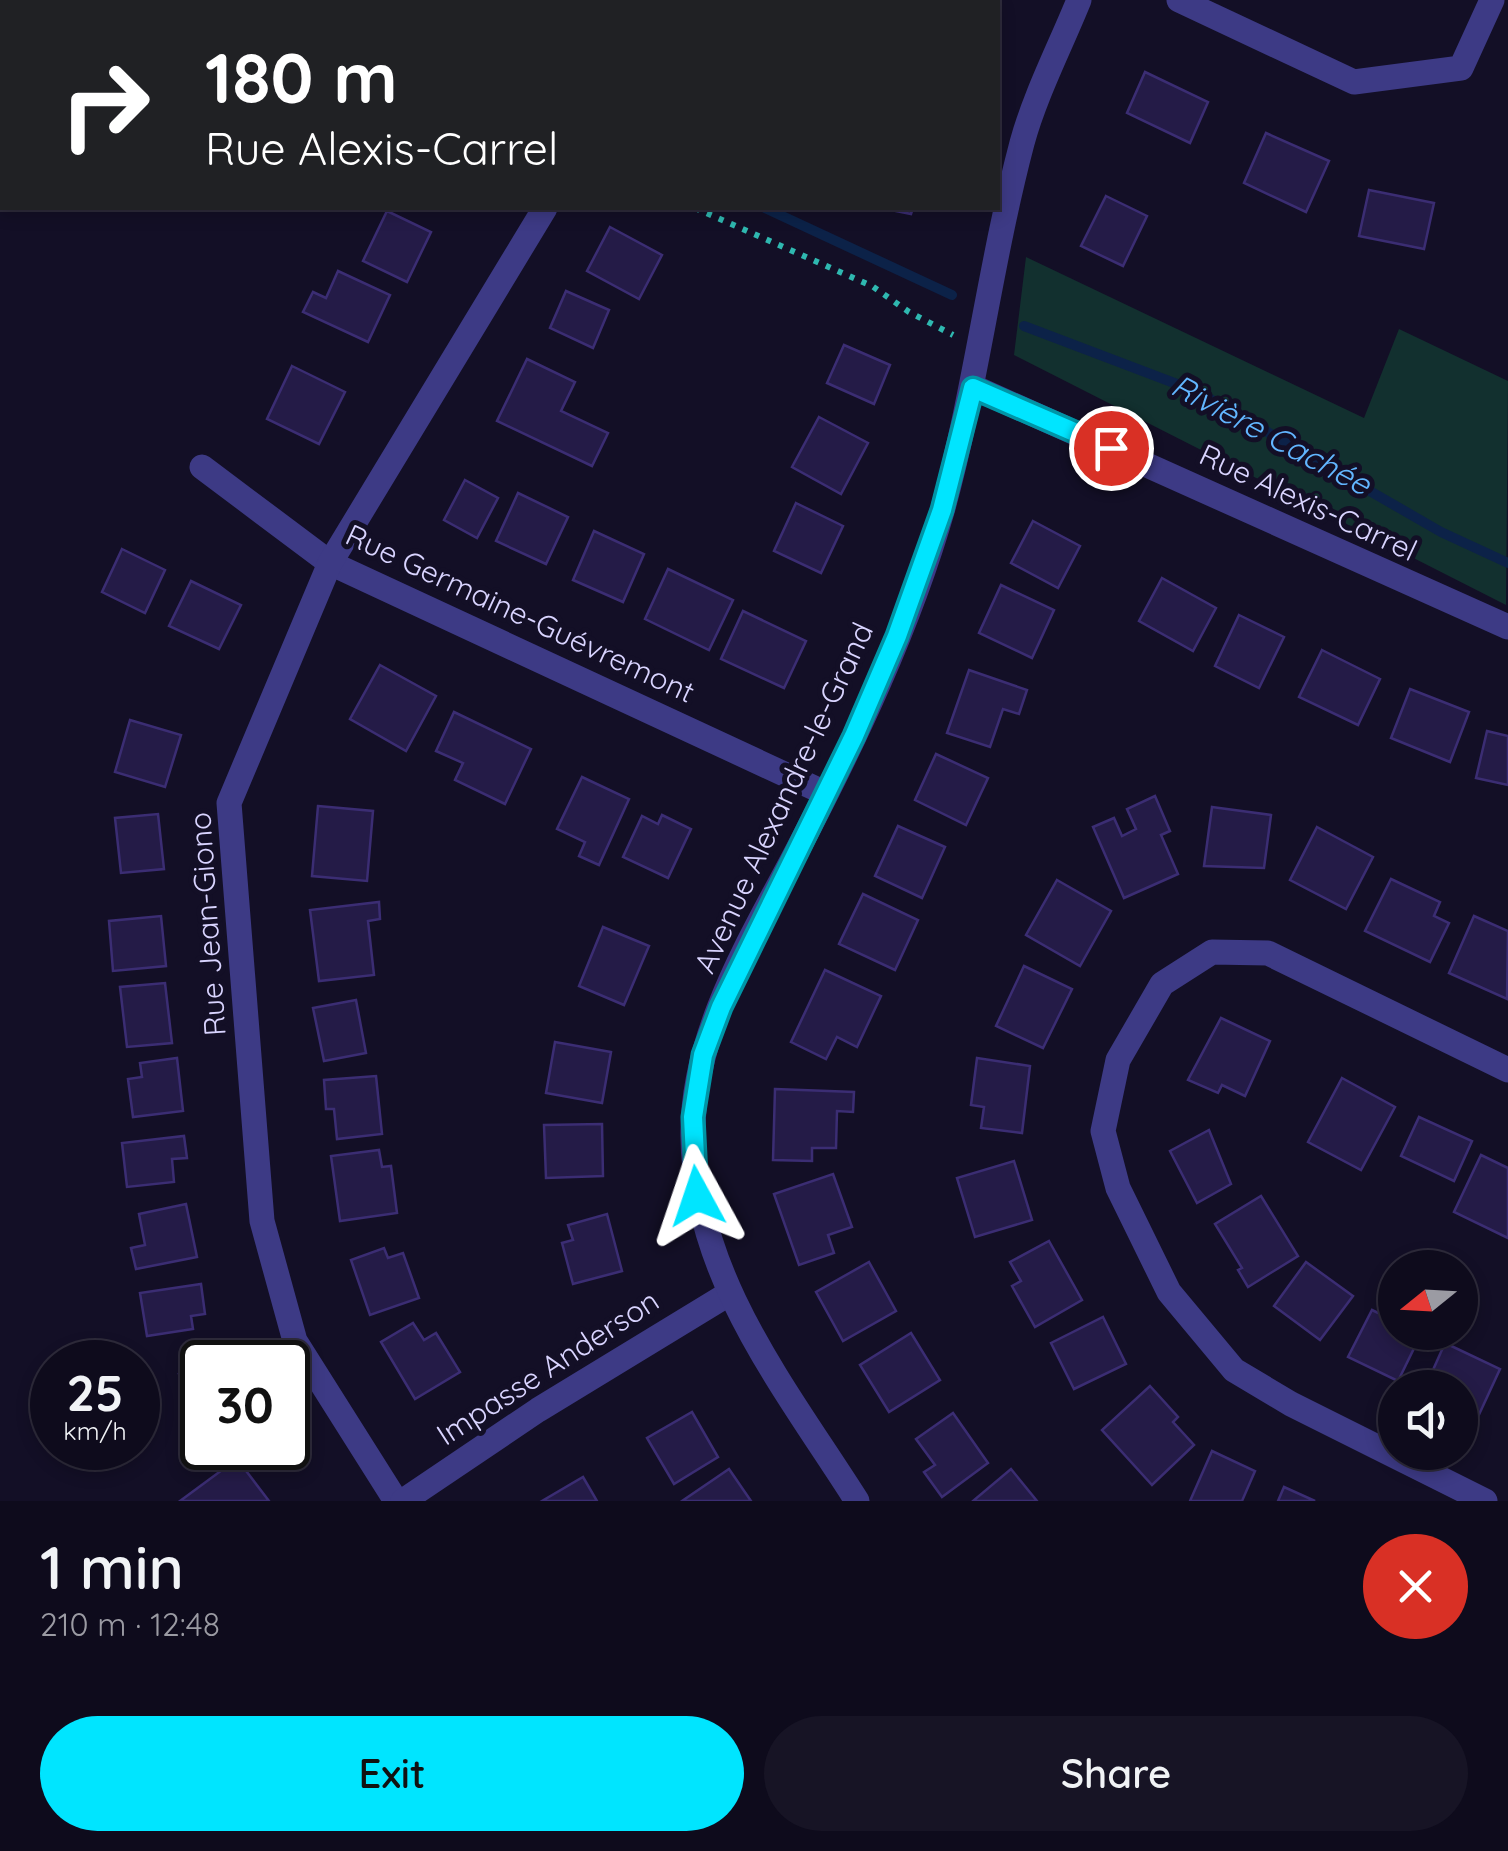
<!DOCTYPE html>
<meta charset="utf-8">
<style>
body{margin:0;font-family:Quicksand,sans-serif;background:#171425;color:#f1f3f6;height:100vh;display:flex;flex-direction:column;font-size:38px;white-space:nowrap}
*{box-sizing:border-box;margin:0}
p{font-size:32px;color:#9b9ba3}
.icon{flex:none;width:55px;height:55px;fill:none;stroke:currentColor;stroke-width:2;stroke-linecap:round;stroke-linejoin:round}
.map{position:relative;height:1501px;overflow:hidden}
.details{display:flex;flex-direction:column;background:#0e0b1c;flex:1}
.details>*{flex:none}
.banner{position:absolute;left:0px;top:0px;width:1000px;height:210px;box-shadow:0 5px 15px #0003,0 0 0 2px #2e2b3b;background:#202124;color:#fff;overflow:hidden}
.needle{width:65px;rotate:252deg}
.buttons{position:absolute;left:1378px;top:1250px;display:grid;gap:20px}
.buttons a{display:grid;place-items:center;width:100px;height:100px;border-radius:50%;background:#0e0b1c;box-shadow:0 5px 15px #0003,0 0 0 2px #2e2b3b;font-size:50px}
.speed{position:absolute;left:30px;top:1340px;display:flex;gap:20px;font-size:50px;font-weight:700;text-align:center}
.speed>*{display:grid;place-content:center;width:130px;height:130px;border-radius:50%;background:#0e0b1c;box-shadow:0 5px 15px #0003,0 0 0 2px #2e2b3b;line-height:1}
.speed small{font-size:25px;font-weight:400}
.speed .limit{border:5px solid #111;border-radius:15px;background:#fff;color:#111}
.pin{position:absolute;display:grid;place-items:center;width:85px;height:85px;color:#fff;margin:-42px;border:5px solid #fff;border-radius:50%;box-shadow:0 2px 10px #0007}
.me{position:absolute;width:110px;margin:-55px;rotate:355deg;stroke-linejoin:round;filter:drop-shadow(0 0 8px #0008)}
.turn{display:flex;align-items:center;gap:35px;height:210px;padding:0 40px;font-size:45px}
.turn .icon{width:130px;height:130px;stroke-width:2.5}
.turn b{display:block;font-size:70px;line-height:85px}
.round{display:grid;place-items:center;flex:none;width:105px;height:105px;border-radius:52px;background:#171425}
.head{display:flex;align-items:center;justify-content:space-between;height:170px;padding:0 40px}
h1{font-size:60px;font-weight:600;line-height:75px}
.primary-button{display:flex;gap:20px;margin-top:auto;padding:20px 40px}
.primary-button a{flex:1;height:115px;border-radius:60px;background:#00e5ff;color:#111;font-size:40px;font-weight:600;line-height:115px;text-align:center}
.primary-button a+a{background:#171425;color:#f1f3f6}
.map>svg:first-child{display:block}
.green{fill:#12302f}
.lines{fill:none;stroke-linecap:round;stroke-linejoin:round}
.stream{stroke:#0c2248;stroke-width:10}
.building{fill:#241b47;stroke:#3b2d73;stroke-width:2.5}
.path{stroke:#2fb8b0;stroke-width:6;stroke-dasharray:5 8;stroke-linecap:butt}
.minor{stroke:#3d3a85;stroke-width:25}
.route-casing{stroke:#0095a6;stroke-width:25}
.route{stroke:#00e5ff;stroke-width:18}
.labels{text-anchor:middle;stroke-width:10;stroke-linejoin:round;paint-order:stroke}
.street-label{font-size:30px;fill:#d9d4ff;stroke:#130f26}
.water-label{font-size:32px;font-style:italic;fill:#62b6ff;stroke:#130f26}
</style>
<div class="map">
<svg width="1508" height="1501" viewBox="0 0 1508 1501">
<rect width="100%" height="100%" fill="#130f26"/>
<!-- green -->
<polygon class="green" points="1026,257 1364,418 1399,329 1508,381 1506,605 1014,355"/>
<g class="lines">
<!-- stream -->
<g class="stream">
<polyline points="392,0 392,2"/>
<polyline points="765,208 952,295"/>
<polyline points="1024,326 1198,392 1441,532 1508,563"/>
</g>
</g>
<!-- building -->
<g class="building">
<polygon points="494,0 573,0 572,2"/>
<polygon points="1145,72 1208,102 1190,143 1127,113"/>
<polygon points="1266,133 1329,161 1306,212 1244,183"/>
<polygon points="1369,190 1434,203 1424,249 1359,236"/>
<polygon points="1106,196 1147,216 1123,266 1081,246"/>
<polygon points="881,208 913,208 911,214"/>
<polygon points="387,211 431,232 407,282 363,261"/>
<polygon points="610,227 662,255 639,299 587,271"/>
<polygon points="338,271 390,295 368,342 303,312 313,292 326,298"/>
<polygon points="566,291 609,310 593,348 550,328"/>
<polygon points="844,345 890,365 874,404 827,383"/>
<polygon points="527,359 575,382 561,411 608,433 592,466 497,421"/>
<polygon points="292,366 345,392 319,444 267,419"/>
<polygon points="819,417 868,443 841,494 792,467"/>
<polygon points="465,480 498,498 477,538 444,520"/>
<polygon points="518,493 568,517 546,564 496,541"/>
<polygon points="796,503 843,526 821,573 774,551"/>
<polygon points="1033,521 1080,546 1058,588 1011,563"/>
<polygon points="594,531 644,554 623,602 573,580"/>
<polygon points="122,549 165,570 145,613 102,592"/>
<polygon points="668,569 733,600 709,650 645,619"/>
<polygon points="1162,578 1216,608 1193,651 1139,621"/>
<polygon points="191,581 241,605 219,649 169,626"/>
<polygon points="1001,585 1054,610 1032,658 979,633"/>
<polygon points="743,611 806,641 784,688 721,659"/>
<polygon points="1239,615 1284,637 1259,688 1215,666"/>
<polygon points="1322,650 1380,679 1358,725 1299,697"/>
<polygon points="380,665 436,696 406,751 350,719"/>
<polygon points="969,670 1027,690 1019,714 1003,709 990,747 947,733"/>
<polygon points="1410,689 1469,712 1450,762 1391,738"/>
<polygon points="454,712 531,749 505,804 455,780 463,763 436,751"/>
<polygon points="130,720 181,735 165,787 115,772"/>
<polygon points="1487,731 1508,736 1508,785 1476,778"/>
<polygon points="936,754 988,778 966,825 915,800"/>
<polygon points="582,777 629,799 599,865 579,856 585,842 557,829"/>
<polygon points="1155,796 1170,831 1161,835 1178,874 1124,898 1093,827 1114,818 1122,836 1136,829 1127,809"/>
<polygon points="318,806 373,811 367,881 312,876"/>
<polygon points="1212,807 1271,815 1264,868 1204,866"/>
<polygon points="158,814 164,869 121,873 115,818"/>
<polygon points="662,815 691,829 668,878 623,857 642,816 658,824"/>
<polygon points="898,826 945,847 922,898 875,876"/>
<polygon points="1317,827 1373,857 1346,909 1290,880"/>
<polygon points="1391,879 1440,902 1434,916 1449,923 1430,962 1365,931"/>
<polygon points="1057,880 1111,911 1080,966 1026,935"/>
<polygon points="863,894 918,920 895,970 839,944"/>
<polygon points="379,902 380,919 368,921 374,975 319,981 310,910"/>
<polygon points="161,916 166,966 113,971 109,921"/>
<polygon points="1474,916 1508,931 1507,999 1449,973"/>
<polygon points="603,927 649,946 624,1005 579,986"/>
<polygon points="1024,966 1072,989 1043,1048 996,1026"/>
<polygon points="825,970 881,996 857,1047 837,1037 826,1059 791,1042"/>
<polygon points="165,983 172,1043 127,1047 120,987"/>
<polygon points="356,1000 366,1053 324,1061 313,1008"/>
<polygon points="1221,1018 1270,1041 1245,1096 1222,1085 1218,1093 1188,1080"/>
<polygon points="555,1042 611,1052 602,1103 546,1093"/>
<polygon points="177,1058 183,1111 133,1117 128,1079 142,1077 140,1063"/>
<polygon points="977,1058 1030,1066 1022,1133 981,1128 984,1107 971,1105"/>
<polygon points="376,1076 382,1134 337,1139 334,1109 326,1109 324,1080"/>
<polygon points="1342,1078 1395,1107 1361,1170 1308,1142"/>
<polygon points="775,1089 854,1092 853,1112 837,1111 836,1148 812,1148 812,1161 773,1160"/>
<polygon points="1419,1117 1472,1141 1454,1181 1401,1156"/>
<polygon points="602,1124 603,1176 546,1178 544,1125"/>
<polygon points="1209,1130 1231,1184 1197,1203 1170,1151"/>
<polygon points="184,1136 187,1158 172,1159 174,1182 127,1187 122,1143"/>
<polygon points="379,1150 382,1167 391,1166 397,1213 340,1221 331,1156"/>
<polygon points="1481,1155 1508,1168 1508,1238 1454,1212"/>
<polygon points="1014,1161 1032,1220 975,1237 957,1178"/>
<polygon points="833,1174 852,1227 828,1235 834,1253 799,1265 774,1194"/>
<polygon points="1261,1196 1298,1256 1248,1287 1238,1270 1242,1268 1215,1224"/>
<polygon points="186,1204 197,1257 136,1269 131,1248 145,1245 139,1214"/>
<polygon points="607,1214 622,1271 573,1284 562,1243 573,1240 568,1225"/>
<polygon points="1049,1241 1082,1300 1035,1327 1012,1286 1021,1281 1010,1262"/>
<polygon points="384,1248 388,1258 403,1253 419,1298 370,1315 351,1260"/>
<polygon points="869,1262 896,1311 843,1341 816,1292"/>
<polygon points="1306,1262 1353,1296 1320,1340 1274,1306"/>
<polygon points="201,1284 205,1314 191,1316 193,1329 147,1336 140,1293"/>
<polygon points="1372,1310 1395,1321 1395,1332 1421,1334 1398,1381 1348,1357"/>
<polygon points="1103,1317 1126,1364 1074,1389 1051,1343"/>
<polygon points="413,1323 424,1340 436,1333 460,1372 415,1399 381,1342"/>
<polygon points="911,1333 940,1380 889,1412 860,1365"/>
<polygon points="1445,1343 1500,1369 1476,1421 1460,1413 1460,1388 1425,1388"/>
<polygon points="202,1365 202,1425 199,1427 179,1374"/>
<polygon points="1150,1386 1178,1417 1173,1422 1194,1445 1152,1485 1102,1430"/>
<polygon points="692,1412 718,1457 674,1484 647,1438"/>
<polygon points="953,1413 988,1463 942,1497 924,1472 935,1465 916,1439"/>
<polygon points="1212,1451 1255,1471 1242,1501 1190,1501"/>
<polygon points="237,1459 269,1501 180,1501"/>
<polygon points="729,1469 751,1501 682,1501"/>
<polygon points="1011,1469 1037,1501 973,1501"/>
<polygon points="583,1477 597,1501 542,1501"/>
<polygon points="1284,1487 1315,1501 1278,1501"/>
</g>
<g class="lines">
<!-- path -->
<polyline class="path" points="695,208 872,286 909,312 953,335"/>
<!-- minor -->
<g class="minor">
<polyline points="1179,0 1354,82 1461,68 1492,0"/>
<polyline points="639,2 640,0"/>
<polyline points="973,387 1508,627"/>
<polyline points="202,467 330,563 825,793"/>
<polyline points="396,1501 295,1341 262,1221 229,803 330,563 545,208"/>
<polyline points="403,1501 538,1410 730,1293"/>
<path d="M 857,1501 C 786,1389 694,1276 693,1137 C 691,1035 751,939 797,851 C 854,742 909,627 943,508 C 976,388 990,264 1022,143 C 1035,95 1060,47 1079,0"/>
<polyline points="1485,1501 1291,1404 1234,1370 1169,1292 1118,1188 1103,1131 1118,1060 1162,984 1212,952 1268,953 1508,1070"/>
</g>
</g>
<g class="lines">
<defs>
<polyline id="route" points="697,1196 693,1117 703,1055 721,1007 854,736 897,636 942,510 973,388 1111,448"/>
</defs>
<!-- route casing -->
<use href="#route" class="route-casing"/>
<!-- route -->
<use href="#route" class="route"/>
</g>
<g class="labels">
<!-- street labels -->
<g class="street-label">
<text transform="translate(1308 503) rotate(25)" y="10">Rue Alexis-Carrel</text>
<text transform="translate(520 614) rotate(25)" y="10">Rue Germaine-Guévremont</text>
<text transform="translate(784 798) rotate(-65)" y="10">Avenue Alexandre-le-Grand</text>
<text transform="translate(208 924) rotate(-94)" y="10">Rue Jean-Giono</text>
<text transform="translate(548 1368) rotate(-33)" y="10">Impasse Anderson</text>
</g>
<!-- water labels -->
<g class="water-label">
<text transform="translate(1271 435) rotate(28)" y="11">Rivière Cachée</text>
</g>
</g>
</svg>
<div class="buttons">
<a><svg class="needle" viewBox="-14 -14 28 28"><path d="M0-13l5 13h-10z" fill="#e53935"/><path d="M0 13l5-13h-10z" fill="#9b9ba3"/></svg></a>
<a><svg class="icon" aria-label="sound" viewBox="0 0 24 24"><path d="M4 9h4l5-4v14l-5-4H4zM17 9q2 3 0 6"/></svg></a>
</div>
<div class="speed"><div>25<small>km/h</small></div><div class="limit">30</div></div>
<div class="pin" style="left:1111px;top:448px;background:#d93025"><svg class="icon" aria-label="arrive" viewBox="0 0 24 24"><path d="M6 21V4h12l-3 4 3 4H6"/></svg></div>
<svg class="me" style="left:697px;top:1196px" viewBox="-20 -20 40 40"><path d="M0-17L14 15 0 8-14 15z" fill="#00e5ff" stroke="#fff" stroke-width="4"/></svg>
<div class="banner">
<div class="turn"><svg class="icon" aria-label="right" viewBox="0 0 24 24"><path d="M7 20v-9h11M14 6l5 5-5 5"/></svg><div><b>180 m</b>Rue Alexis-Carrel</div></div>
</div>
</div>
<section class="details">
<div class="head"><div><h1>1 min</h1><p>210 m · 12:48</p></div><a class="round" style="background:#d93025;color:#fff"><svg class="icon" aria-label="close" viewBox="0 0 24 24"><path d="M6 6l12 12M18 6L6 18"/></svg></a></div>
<div class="primary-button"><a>Exit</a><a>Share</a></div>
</section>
